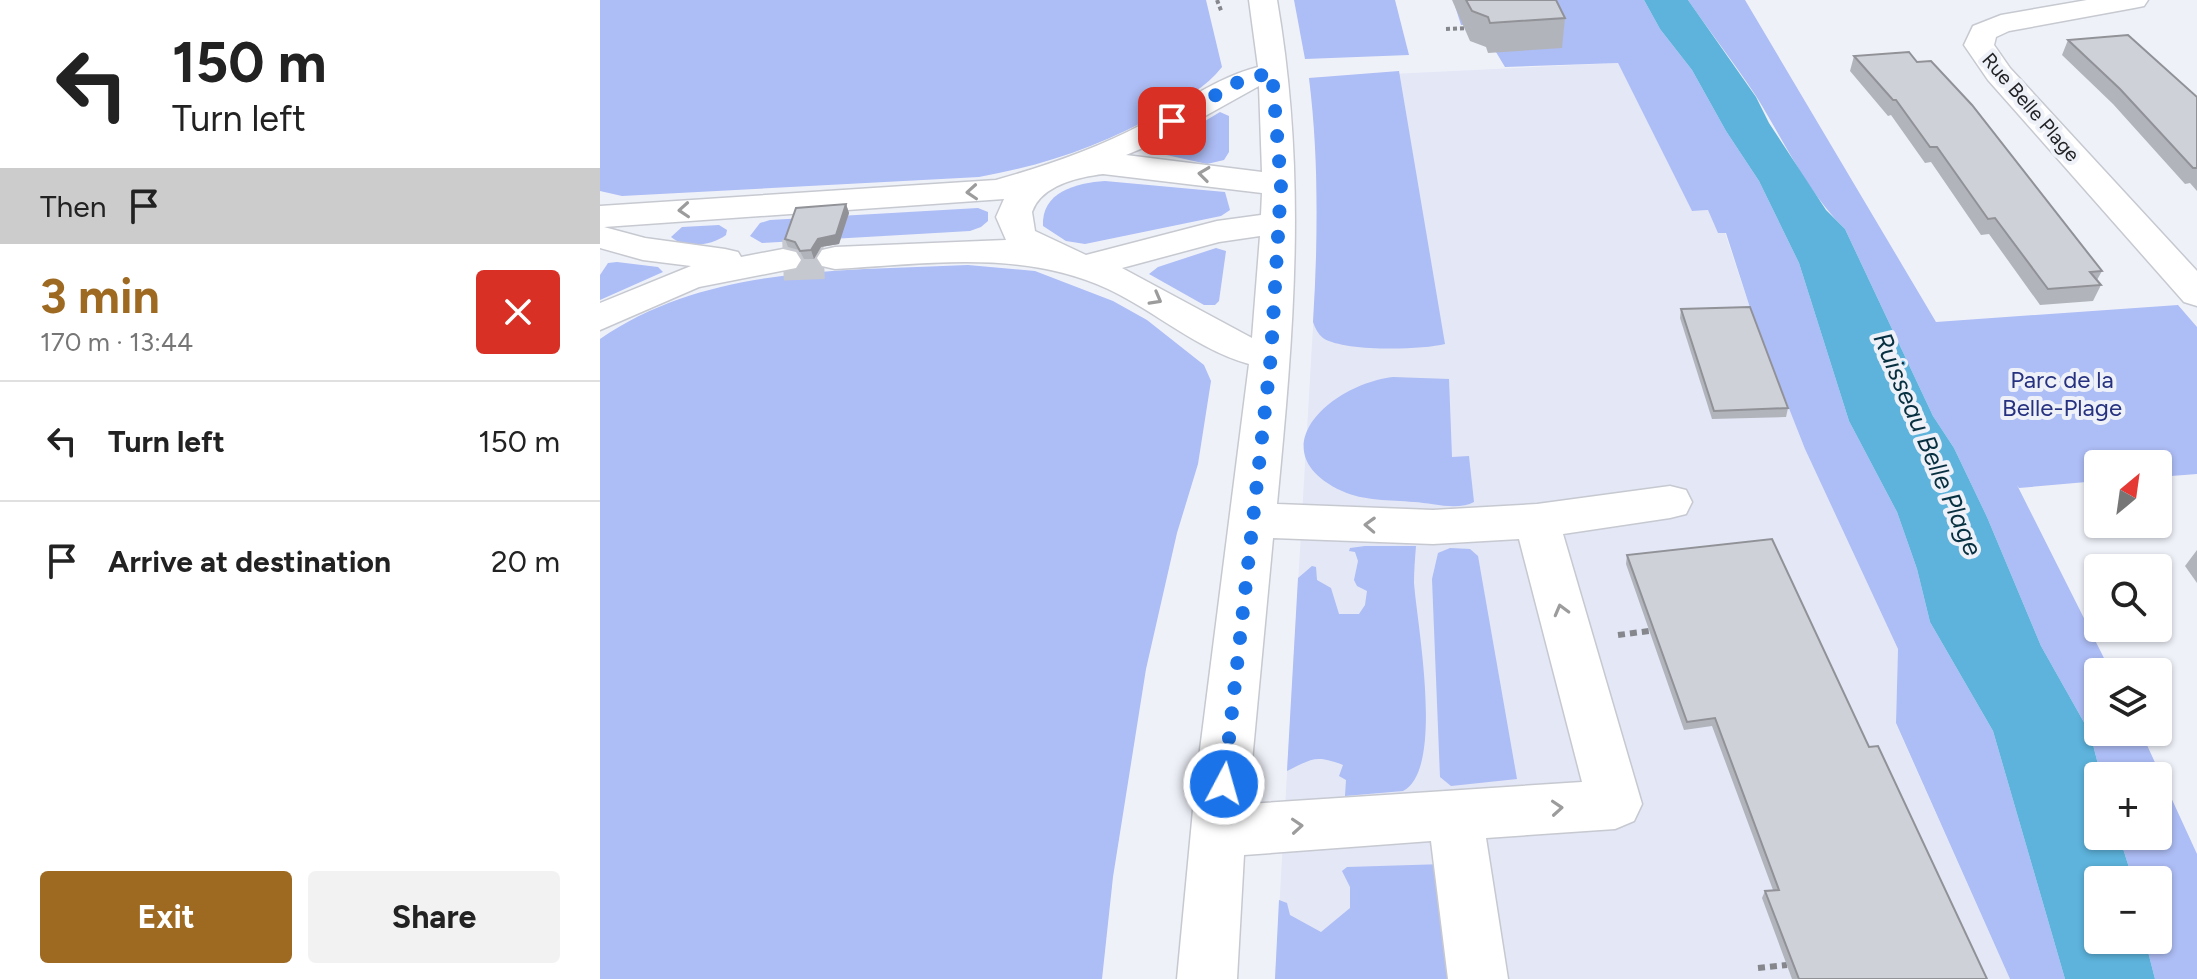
<!DOCTYPE html>
<meta charset="utf-8">
<style>
body{margin:0;font-family:Figtree,sans-serif;background:#f2f2f2;color:#222;height:100vh;display:flex;flex-direction:column;font-size:30px;white-space:nowrap}
*{box-sizing:border-box;margin:0}
p{font-size:26px;color:#767676}
.icon{flex:none;width:44px;height:44px;fill:none;stroke:currentColor;stroke-width:2;stroke-linecap:round;stroke-linejoin:round}
.map{position:relative;flex:1;overflow:hidden}
.details{display:flex;flex-direction:column;background:#fff;width:600px}
.details>*{flex:none}
.top-card{background:#fff;color:#222;overflow:hidden}
.needle{width:52px;rotate:29deg}
.tools{position:absolute;left:1484px;top:450px;display:grid;gap:16px}
.tools a{display:grid;place-items:center;width:88px;height:88px;border-radius:8px;background:#fff;box-shadow:0 2px 6px #0004;font-size:40px}
.pin{position:absolute;display:grid;place-items:center;width:68px;height:68px;color:#fff;margin:-34px;border-radius:16px;box-shadow:0 4px 12px #0006}
.me{position:absolute;width:88px;margin:-44px;rotate:6deg;stroke-linejoin:round;filter:drop-shadow(0 0 6px #0008)}
.turn{display:flex;align-items:center;gap:28px;height:168px;padding:0 40px;font-size:36px}
.turn .icon{width:104px;height:104px;stroke-width:2.5}
.turn b{display:block;font-size:56px;line-height:68px}
.then{display:flex;align-items:center;height:76px;padding:0 40px;background:#0003;gap:16px;font-size:30px}
.round{display:grid;place-items:center;flex:none;width:84px;height:84px;border-radius:8px;background:#f2f2f2}
.overview{display:flex;align-items:center;justify-content:space-between;height:136px;padding:0 40px}
h1{font-size:48px;font-weight:700;line-height:60px;color:#9e6921}
.cta{display:flex;gap:16px;margin-top:auto;padding:16px 40px}
.cta a{flex:1;height:92px;border-radius:8px;background:#9e6921;color:#fff;font-size:32px;font-weight:700;line-height:92px;text-align:center}
.cta a+a{background:#f2f2f2;color:#222}
ul{padding:0;list-style:none}
li{display:flex;align-items:center;gap:24px;height:120px;padding:0 40px;border-top:2px solid #e0e0e0}
li div{flex:1}
li b{display:block;font-size:30px}
li em{font-style:normal}
main{display:flex;flex:1;min-height:0}
.map>svg:first-child{display:block}
.built{fill:#e3e7f6}
.green{fill:#adbdf5}
.water{fill:#5db3dc}
.lines{fill:none;stroke-linecap:round;stroke-linejoin:round}
.minor-tunnel{stroke:#c6c8cf;stroke-width:41;stroke-dasharray:41 20;stroke-linecap:butt}
.minor-casing{stroke:#c7c9d1;stroke-width:3}
.path-far1{stroke:#85878c;stroke-width:4;stroke-dasharray:4 3;stroke-linecap:butt}
.path{stroke:#85878c;stroke-width:6;stroke-dasharray:7 5;stroke-linecap:butt}
.minor{fill:#fff;fill-rule:evenodd}
.wall{fill:#b2b4bb}
.shaded-wall{fill:#919298}
.building{fill:#cfd1d9;stroke:#919298;stroke-width:2}
.oneway{stroke:#9c9c9d}
.route{stroke:#1a73e8;stroke-width:14;stroke-dasharray:0 25.2}
.labels{text-anchor:middle;stroke-width:8;stroke-linejoin:round;paint-order:stroke}
.far-street-label{font-size:20px;fill:#222326;stroke:#eff1f9}
.park-label{font-size:24px;fill:#263280;stroke:#eff1f9}
.water-label{font-size:26px;font-style:italic;fill:#073041;stroke:#eff1f9}
</style>
<main>
<section class="details">
<div class="top-card">
<div class="turn"><svg class="icon" aria-label="left" viewBox="0 0 24 24"><path d="M17 20v-9H6M10 6l-5 5 5 5"/></svg><div><b>150 m</b>Turn left</div></div>
<div class="then">Then<svg class="icon" aria-label="arrive" viewBox="0 0 24 24"><path d="M6 21V4h12l-3 4 3 4H6"/></svg></div>
</div>
<div class="overview"><div><h1>3 min</h1><p>170 m · 13:44</p></div><a class="round" style="background:#d93025;color:#fff"><svg class="icon" aria-label="close" viewBox="0 0 24 24"><path d="M6 6l12 12M18 6L6 18"/></svg></a></div>
<ul>
<li><svg class="icon" aria-label="left" viewBox="0 0 24 24"><path d="M17 20v-9H6M10 6l-5 5 5 5"/></svg><div><b>Turn left</b></div><em>150 m</em></li>
<li><svg class="icon" aria-label="arrive" viewBox="0 0 24 24"><path d="M6 21V4h12l-3 4 3 4H6"/></svg><div><b>Arrive at destination</b></div><em>20 m</em></li>
</ul>
<div class="cta"><a>Exit</a><a>Share</a></div>
</section>
<div class="map">
<svg width="1597" height="979" viewBox="0 0 1597 979">
<rect width="100%" height="100%" fill="#eff1f9"/>
<!-- built -->
<polygon class="built" points="1018,63 1092,211 1109,210 1118,232 1125,233 1153,317 1205,449 1298,649 1296,724 1410,979 675,979 716,276 716,130 709,78"/>
<!-- green -->
<g class="green">
<path d="M 0,0 L 606,0 L 622,67 C 606,87 585,99 563,111 C 504,145 446,165 379,177 L 22,196 L 0,191 Z"/>
<polygon points="694,0 795,0 809,55 705,59"/>
<polygon points="877,0 1044,0 1060,29 1092,70 1126,131 1159,181 1199,263 1249,421 1297,512 1317,569 1330,622 1393,731 1465,979 1410,979 1296,723 1298,649 1205,449 1153,317 1126,233 1118,233 1108,210 1092,211 1018,63 905,67 879,24 861,25 855,6"/>
<path d="M 1088,0 L 1145,0 L 1336,322 L 1578,305 L 1597,327 L 1597,474 L 1558,477 L 1558,464 L 1498,464 L 1498,481 L 1419,488 L 1417,485 L 1511,672 L 1498,672 L 1498,732 L 1541,732 L 1597,854 L 1597,979 L 1555,979 L 1545,940 L 1558,940 L 1558,880 L 1533,880 L 1519,836 L 1558,836 L 1558,776 L 1501,776 L 1490,733 L 1441,646 L 1387,517 L 1354,448 L 1333,416 L 1245,229 C 1207,192 1184,141 1156,96 C 1135,64 1110,32 1088,0 Z"/>
<path d="M 799,71 L 845,344 C 821,350 744,352 723,338 C 718,334 715,328 713,322 C 718,241 719,159 709,78 Z"/>
<polygon points="620,112 629,116 629,152 624,160 607,164 553,152"/>
<path d="M 505,181 L 625,192 L 630,210 L 621,216 L 485,244 L 466,241 L 443,226 C 441,192 476,183 505,181 Z"/>
<polygon points="378,208 388,212 388,221 381,227 370,231 162,243 150,236 160,223 170,220"/>
<path d="M 119,225 L 127,230 L 126,235 C 111,246 85,249 71,237 L 82,227 Z"/>
<polygon points="616,248 626,251 619,301 615,305 604,305 549,274 558,267"/>
<polygon points="17,262 58,267 63,272 0,300 0,275 8,263"/>
<path d="M 368,265 L 435,271 L 513,301 L 547,320 L 604,365 L 611,381 L 598,464 L 577,533 L 546,669 L 513,877 L 502,979 L 0,979 L 0,339 C 107,265 243,271 368,265 Z"/>
<path d="M 793,377 L 849,379 L 852,457 L 869,456 L 874,502 C 858,511 832,503 814,502 C 791,500 763,501 742,491 C 657,451 731,384 793,377 Z"/>
<path d="M 765,546 L 816,546 C 815,558 814,570 814,583 C 817,624 845,770 803,791 L 745,796 L 746,780 L 739,776 L 743,765 C 715,754 712,759 687,771 L 698,578 L 712,566 L 716,567 L 717,580 L 731,588 L 739,614 L 759,614 L 765,605 L 767,591 L 757,586 L 754,580 L 758,561 L 755,552 L 749,551 L 750,548 Z"/>
<polygon points="850,548 870,549 878,556 917,779 851,786 840,777 832,579 838,553"/>
<polygon points="845,864 860,979 675,979 679,900 687,903 690,915 721,932 750,908 750,887 742,871 747,867"/>
</g>
<!-- water -->
<polygon class="water" points="1044,0 1088,0 1156,97 1169,123 1226,210 1245,229 1333,416 1354,448 1387,517 1441,646 1490,733 1501,776 1498,776 1498,836 1519,836 1533,880 1498,880 1498,940 1545,940 1555,979 1465,979 1393,731 1330,622 1317,569 1297,512 1249,421 1199,263 1159,181 1126,131 1092,70 1060,29"/>
<g class="lines">
<!-- minor-tunnel -->
<polyline class="minor-tunnel" points="183,260 235,258"/>
<defs>
<g id="minor">
<path d="M 649,0 L 677,0 C 707,174 694,329 677,504 L 833,510 L 937,504 L 1070,486 L 1086,490 L 1092,502 L 1086,514 L 1070,518 L 963,534 L 1042,804 L 1034,821 L 1015,829 L 886,838 L 908,979 L 848,979 L 831,841 L 644,855 L 637,979 L 577,979 L 595,789 L 649,364 C 596,349 557,312 508,289 C 421,249 328,264 235,269 L 222,266 L 217,258 L 222,250 L 235,247 L 406,240 L 396,217 L 404,199 L 4,227 L 45,238 L 125,249 L 138,252 L 141,257 L 183,249 L 196,252 L 201,260 L 196,268 L 99,287 L 0,330 L 0,303 L 91,266 L 43,260 L 0,248 L 0,206 L 396,180 C 445,166 496,149 541,125 C 581,105 615,78 658,67 ZM 659,86 L 662,172 L 526,155 L 562,140 ZM 503,174 L 662,193 L 661,215 L 617,221 L 486,255 L 435,231 L 432,212 C 441,185 479,177 503,174 ZM 660,236 L 652,338 L 522,268 L 619,242 ZM 673,538 L 833,544 L 919,539 L 982,782 L 648,804 Z"/>
<polygon points="1487,0 1548,0 1544,6 1534,8 1409,31 1396,37 1394,45 1410,68 1597,271 1597,306 1584,302 1388,80 1364,45 1373,26 1401,15"/>
</g>
</defs>
<!-- minor casing -->
<use href="#minor" class="minor-casing"/>
<!-- path-far1 -->
<g class="path-far1">
<polyline points="617,0 622,13"/>
<polyline points="846,29 869,28"/>
</g>
<!-- path -->
<g class="path">
<polyline points="1018,635 1049,631"/>
<polyline points="1158,968 1187,965"/>
</g>
<!-- minor -->
<use href="#minor" class="minor"/>
</g>
<!-- wall -->
<g class="wall">
<polygon points="852,0 956,0 965,18 962,48 888,53 886,47 870,41"/>
<polygon points="1468,40 1597,97 1597,191 1590,183 1585,184 1513,104 1462,55"/>
<polygon points="1254,56 1502,271 1497,280 1501,285 1493,301 1440,305 1389,234 1381,235 1331,162 1325,163 1291,115 1288,116 1250,71"/>
<polygon points="246,204 249,213 239,244 221,247 214,259 204,259 199,250 188,247 185,239"/>
<polygon points="1081,309 1188,408 1186,417 1112,419 1080,318"/>
<polygon points="1597,550 1597,583 1585,566"/>
<polygon points="1027,555 1269,747 1387,979 1192,979 1162,898 1165,891 1173,890 1112,726 1084,730 1026,564"/>
</g>
<!-- shaded-wall -->
<polygon class="shaded-wall" points="246,204 249,213 239,244 221,247 214,259 211,250 218,239"/>
<!-- building -->
<g class="building">
<polygon points="866,0 956,0 965,18 890,23 888,17 872,11"/>
<polygon points="1528,35 1597,97 1597,168 1593,168 1520,89 1468,40"/>
<polygon points="1309,52 1317,62 1331,61 1372,105 1502,271 1490,272 1501,285 1448,289 1395,218 1388,219 1337,147 1330,147 1296,100 1293,100 1254,56"/>
<polygon points="246,204 236,235 218,239 211,250 200,251 195,242 185,239 196,208"/>
<polygon points="1150,307 1188,408 1114,411 1081,309"/>
<polygon points="1172,539 1269,747 1278,746 1387,979 1199,979 1165,891 1179,890 1115,718 1087,722 1027,555"/>
</g>
<!-- one-way arrows -->
<defs><path id="oneway-chevron" d="M-2-3.5L2.5 0L-2 3.5" fill="none" stroke-width="1.6" stroke-linecap="round" stroke-linejoin="round" transform="scale(2)"/></defs>
<g class="oneway">
<use href="#oneway-chevron" transform="translate(604 174) rotate(-173)"/>
<use href="#oneway-chevron" transform="translate(372 192) rotate(176)"/>
<use href="#oneway-chevron" transform="translate(84 210) rotate(176)"/>
<use href="#oneway-chevron" transform="translate(556 299) rotate(29)"/>
<use href="#oneway-chevron" transform="translate(770 525) rotate(-178)"/>
<use href="#oneway-chevron" transform="translate(961 610) rotate(-105)"/>
<use href="#oneway-chevron" transform="translate(957 808) rotate(-4)"/>
<use href="#oneway-chevron" transform="translate(697 826) rotate(-4)"/>
</g>
<g class="lines">
<!-- route -->
<polyline class="route" points="572,121 636,83 672,72 681,185 671,355 624,784"/>
</g>
<g class="labels">
<!-- far-street labels -->
<g class="far-street-label">
<text transform="translate(1431 107) rotate(49)" y="7">Rue Belle Plage</text>
</g>
<!-- park labels -->
<g class="park-label">
<text x="1462" y="388">Parc de la<tspan x="1462" dy="28">Belle-Plage</tspan></text>
</g>
<!-- water labels -->
<g class="water-label">
<text transform="translate(1328 444) rotate(67)" y="9">Ruisseau Belle Plage</text>
</g>
</g>
</svg>
<div class="tools">
<a><svg class="needle" viewBox="-14 -14 28 28"><path d="M0-13l5 13h-10z" fill="#e53935"/><path d="M0 13l5-13h-10z" fill="#767676"/></svg></a>
<a><svg class="icon" aria-label="search" viewBox="0 0 24 24"><circle cx="10" cy="10" r="6"/><path d="M15 15l6 6"/></svg></a>
<a><svg class="icon" aria-label="layers" viewBox="0 0 24 24"><path d="M12 4l9 5-9 5-9-5zM3 14l9 5 9-5"/></svg></a>
<a>+</a>
<a>−</a>
</div>
<div class="pin" style="left:572px;top:121px;background:#d93025"><svg class="icon" aria-label="arrive" viewBox="0 0 24 24"><path d="M6 21V4h12l-3 4 3 4H6"/></svg></div>
<svg class="me" style="left:624px;top:784px" viewBox="-20 -20 40 40"><circle r="17" fill="#1a73e8" stroke="#fff" stroke-width="3"/><path d="M0-11L8 9 0 5-8 9z" fill="#fff"/></svg>
</div>
</main>
